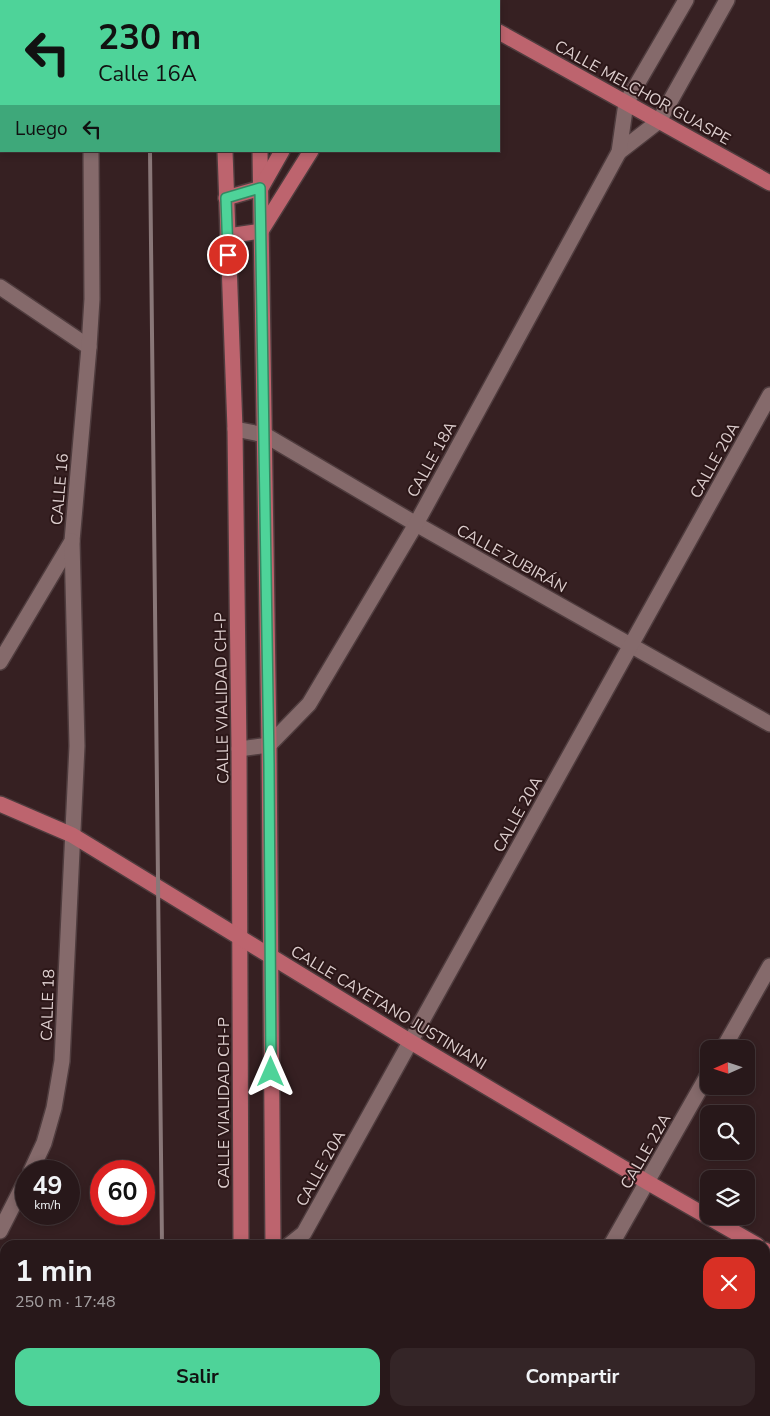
<!DOCTYPE html>
<html lang="es">
<meta charset="utf-8">
<style>
body{margin:0;font-family:"Nunito Sans",sans-serif;background:#342527;color:#f1f3f6;height:100vh;display:flex;flex-direction:column;font-size:19px;white-space:nowrap}
*{box-sizing:border-box;margin:0}
p{font-size:16px;color:#a5a0a2}
.icon{flex:none;width:28px;height:28px;fill:none;stroke:currentColor;stroke-width:2;stroke-linecap:round;stroke-linejoin:round}
.map{position:relative;flex:1;overflow:hidden}
.drawer{position:absolute;left:0px;top:1240px;width:770px;height:176px;display:flex;flex-direction:column;background:#28181a;border-radius:15px 15px 0 0;box-shadow:0 2px 8px #0003,0 0 0 1px #443739}
.drawer>*{flex:none}
.hud{position:absolute;left:0px;top:0px;width:500px;height:152px;box-shadow:0 2px 8px #0003,0 0 0 1px #443739;background:#4ed399;color:#111;overflow:hidden}
.needle{width:32px;rotate:267deg}
.controls{position:absolute;left:700px;top:1040px;display:grid;gap:10px}
.controls a{display:grid;place-items:center;width:55px;height:55px;border-radius:10px;background:#28181a;box-shadow:0 2px 8px #0003,0 0 0 1px #443739;font-size:25px}
.speed{position:absolute;left:15px;top:1160px;display:flex;gap:10px;font-size:25px;font-weight:700;text-align:center}
.speed>*{display:grid;place-content:center;width:65px;height:65px;border-radius:50%;background:#28181a;box-shadow:0 2px 8px #0003,0 0 0 1px #443739;line-height:1}
.speed small{font-size:12px;font-weight:400}
.speed .limit{border:8px solid #d22;background:#fff;color:#111}
.pin{position:absolute;display:grid;place-items:center;width:42px;height:42px;color:#fff;margin:-21px;border:2px solid #fff;border-radius:50%;box-shadow:0 1px 5px #0007}
.me{position:absolute;width:55px;margin:-28px;rotate:0deg;stroke-linejoin:round;filter:drop-shadow(0 0 4px #0008)}
.turn{display:flex;align-items:center;gap:18px;height:105px;padding:0 15px;font-size:22px}
.turn .icon{width:65px;height:65px;stroke-width:2.5}
.turn b{display:block;font-size:35px;line-height:42px}
.then{display:flex;align-items:center;height:48px;padding:0 15px;background:#0003;gap:10px;font-size:19px}
.round{display:grid;place-items:center;flex:none;width:52px;height:52px;border-radius:15px;background:#342527}
.head{display:flex;align-items:center;justify-content:space-between;height:85px;padding:0 15px}
h1{font-size:30px;font-weight:700;line-height:38px}
.cta{display:flex;gap:10px;margin-top:auto;padding:10px 15px}
.cta a{flex:1;height:58px;border-radius:15px;background:#4ed399;color:#111;font-size:20px;font-weight:700;line-height:58px;text-align:center}
.cta a+a{background:#342527;color:#f1f3f6}
.map>svg:first-child{display:block}
.lines{fill:none;stroke-linecap:round;stroke-linejoin:round}
.minor-casing{stroke:#4f3c3e;stroke-width:18}
.major-casing{stroke:#4f3c3e;stroke-width:18}
.minor{stroke:#856a6b;stroke-width:15}
.major{stroke:#bd646e;stroke-width:15}
.rail{stroke:#897778;stroke-width:4}
.route-casing{stroke:#338963;stroke-width:12}
.route{stroke:#4ed399;stroke-width:9}
.labels{text-anchor:middle;stroke-width:4;stroke-linejoin:round;paint-order:stroke}
.street-label{font-size:16px;fill:#ddcece;stroke:#2c1718}
</style>
<div class="map">
<svg width="770" height="1416" viewBox="0 0 770 1416">
<rect width="100%" height="100%" fill="#362022"/>
<g class="lines">
<defs>
<g id="minor">
<polyline points="619,152 659,121 727,0"/>
<polyline points="0,287 89,347"/>
<polyline points="235,429 265,435 416,524 770,724"/>
<polyline points="0,662 72,541 89,347 92,299 91,151"/>
<polyline points="239,749 269,745 309,704 416,524 619,152 626,103 686,0"/>
<polyline points="723,1049 770,966"/>
<polyline points="31,1171 44,1143 54,1108 62,1061 77,746 72,541"/>
<polyline points="0,1231 26,1180"/>
<polyline points="289,1245 304,1233 770,395"/>
<polyline points="611,1245 709,1073"/>
<polyline points="0,1343 5,1345"/>
<polyline points="97,1411 99,1416"/>
<polyline points="513,1416 516,1411"/>
</g>
<g id="major">
<polyline points="222,0 222,1"/>
<polyline points="256,0 256,1"/>
<polyline points="442,0 444,1"/>
<polyline points="366,1 367,0"/>
<polyline points="405,1 406,0"/>
<polyline points="499,32 770,183"/>
<polyline points="225,151 235,429 239,749 241,1245"/>
<polyline points="260,151 269,745 273,1245"/>
<polyline points="226,198 261,188 282,151"/>
<polyline points="228,236 261,231 311,151"/>
<polyline points="0,804 72,835 411,1042 647,1182 757,1245"/>
<polyline points="765,1250 770,1253"/>
<polyline points="245,1411 245,1416"/>
<polyline points="277,1411 277,1416"/>
</g>
</defs>
<!-- minor casing -->
<use href="#minor" class="minor-casing"/>
<!-- major casing -->
<use href="#major" class="major-casing"/>
<!-- minor -->
<use href="#minor" class="minor"/>
<!-- major -->
<use href="#major" class="major"/>
<!-- rail -->
<g class="rail">
<polyline points="148,0 148,1"/>
<polyline points="150,151 162,1245"/>
<polyline points="164,1411 164,1416"/>
</g>
</g>
<g class="lines">
<defs>
<polyline id="route" points="228,255 226,198 260,188 269,764 271,1072"/>
</defs>
<!-- route casing -->
<use href="#route" class="route-casing"/>
<!-- route -->
<use href="#route" class="route"/>
</g>
<g class="labels">
<!-- street labels -->
<g class="street-label">
<text transform="translate(643 92) rotate(29)" y="6">CALLE MELCHOR GUASPE</text>
<text transform="translate(431 459) rotate(-61)" y="6">CALLE 18A</text>
<text transform="translate(714 460) rotate(-61)" y="6">CALLE 20A</text>
<text transform="translate(59 489) rotate(-85)" y="6">CALLE 16</text>
<text transform="translate(512 558) rotate(29)" y="6">CALLE ZUBIRÁN</text>
<text transform="translate(221 698) rotate(-91)" y="6">CALLE VIALIDAD CH-P</text>
<text transform="translate(517 814) rotate(-61)" y="6">CALLE 20A</text>
<text transform="translate(47 1005) rotate(-88)" y="6">CALLE 18</text>
<text transform="translate(389 1007) rotate(31)" y="6">CALLE CAYETANO JUSTINIANI</text>
<text transform="translate(223 1103) rotate(-90)" y="6">CALLE VIALIDAD CH-P</text>
<text transform="translate(645 1151) rotate(-60)" y="6">CALLE 22A</text>
<text transform="translate(320 1168) rotate(-61)" y="6">CALLE 20A</text>
</g>
</g>
</svg>
<div class="controls">
<a><svg class="needle" viewBox="-14 -14 28 28"><path d="M0-13l5 13h-10z" fill="#e53935"/><path d="M0 13l5-13h-10z" fill="#a5a0a2"/></svg></a>
<a><svg class="icon" aria-label="search" viewBox="0 0 24 24"><circle cx="10" cy="10" r="6"/><path d="M15 15l6 6"/></svg></a>
<a><svg class="icon" aria-label="layers" viewBox="0 0 24 24"><path d="M12 4l9 5-9 5-9-5zM3 14l9 5 9-5"/></svg></a>
</div>
<div class="speed"><div>49<small>km/h</small></div><div class="limit">60</div></div>
<div class="pin" style="left:228px;top:255px;background:#d93025"><svg class="icon" aria-label="arrive" viewBox="0 0 24 24"><path d="M6 21V4h12l-3 4 3 4H6"/></svg></div>
<svg class="me" style="left:271px;top:1072px" viewBox="-20 -20 40 40"><path d="M0-17L14 15 0 8-14 15z" fill="#4ed399" stroke="#fff" stroke-width="4"/></svg>
<div class="hud">
<div class="turn"><svg class="icon" aria-label="left" viewBox="0 0 24 24"><path d="M17 20v-9H6M10 6l-5 5 5 5"/></svg><div><b>230 m</b>Calle 16A</div></div>
<div class="then">Luego<svg class="icon" aria-label="left" viewBox="0 0 24 24"><path d="M17 20v-9H6M10 6l-5 5 5 5"/></svg></div>
</div>
<section class="drawer">
<div class="head"><div><h1>1 min</h1><p>250 m · 17:48</p></div><a class="round" style="background:#d93025;color:#fff"><svg class="icon" aria-label="close" viewBox="0 0 24 24"><path d="M6 6l12 12M18 6L6 18"/></svg></a></div>
<div class="cta"><a>Salir</a><a>Compartir</a></div>
</section>
</div>
